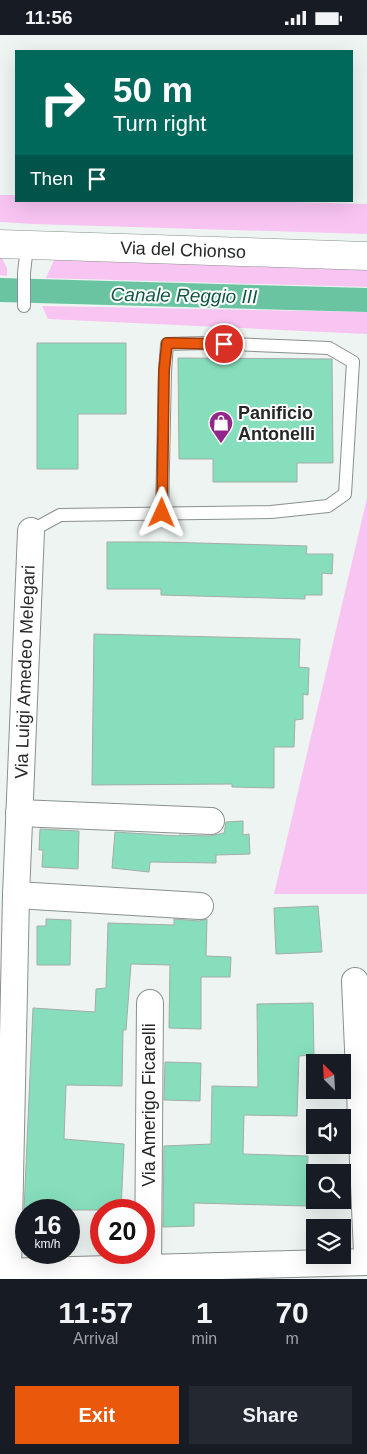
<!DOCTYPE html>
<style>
body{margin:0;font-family:Arial,sans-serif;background:#242831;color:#f1f3f6;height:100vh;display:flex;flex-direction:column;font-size:19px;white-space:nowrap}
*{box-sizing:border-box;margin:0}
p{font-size:16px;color:#9ea1a6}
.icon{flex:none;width:28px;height:28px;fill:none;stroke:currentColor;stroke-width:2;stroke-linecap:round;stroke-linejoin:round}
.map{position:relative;height:1244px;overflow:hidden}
.panel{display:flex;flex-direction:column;background:#171b24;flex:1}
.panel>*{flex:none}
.top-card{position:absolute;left:15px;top:15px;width:338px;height:152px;border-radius:0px;box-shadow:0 5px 20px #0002;background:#00695c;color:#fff;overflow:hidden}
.needle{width:32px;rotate:336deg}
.controls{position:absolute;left:306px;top:1019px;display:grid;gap:10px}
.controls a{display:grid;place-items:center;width:45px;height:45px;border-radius:0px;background:#171b24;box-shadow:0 5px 20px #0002;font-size:25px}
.speed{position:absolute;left:15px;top:1164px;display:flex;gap:10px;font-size:25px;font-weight:700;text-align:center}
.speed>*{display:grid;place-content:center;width:65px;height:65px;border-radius:50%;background:#171b24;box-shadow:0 5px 20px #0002;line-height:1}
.speed small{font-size:12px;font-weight:400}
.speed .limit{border:8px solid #d22;background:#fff;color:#111}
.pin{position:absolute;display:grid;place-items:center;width:42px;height:42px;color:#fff;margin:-21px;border:2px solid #fff;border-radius:50%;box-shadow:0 1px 5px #0007}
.me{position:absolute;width:55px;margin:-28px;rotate:1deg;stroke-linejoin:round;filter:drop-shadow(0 0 4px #0008)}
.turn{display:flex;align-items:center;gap:18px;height:105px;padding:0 15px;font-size:22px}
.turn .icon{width:65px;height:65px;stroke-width:2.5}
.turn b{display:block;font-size:35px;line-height:42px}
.then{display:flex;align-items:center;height:48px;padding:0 15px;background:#0003;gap:10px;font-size:19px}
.eta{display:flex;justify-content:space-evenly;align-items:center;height:85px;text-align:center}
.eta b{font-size:30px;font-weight:600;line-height:35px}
.cta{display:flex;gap:10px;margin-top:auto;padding:10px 15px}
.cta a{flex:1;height:58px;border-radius:0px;background:#ea580c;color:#fff;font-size:20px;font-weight:600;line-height:58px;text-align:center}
.cta a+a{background:#242831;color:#f1f3f6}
.status{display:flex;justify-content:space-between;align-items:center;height:35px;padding:0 25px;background:#171b24;direction:ltr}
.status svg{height:14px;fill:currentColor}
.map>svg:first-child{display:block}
.green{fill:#f8c4f2}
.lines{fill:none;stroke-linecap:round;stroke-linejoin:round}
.canal{stroke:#6ac3a1;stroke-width:24}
.building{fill:#86debc;stroke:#a5aca9}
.service-casing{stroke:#89908d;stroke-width:14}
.minor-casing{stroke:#89908d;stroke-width:28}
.secondary-casing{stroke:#89908d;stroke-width:29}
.service{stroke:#fff;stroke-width:12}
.minor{stroke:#fff;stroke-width:26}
.secondary{stroke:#fff;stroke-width:28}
.route-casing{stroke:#983908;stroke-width:12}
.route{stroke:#ea580c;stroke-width:9}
.labels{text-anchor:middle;stroke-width:4;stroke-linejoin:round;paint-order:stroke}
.street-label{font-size:18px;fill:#252827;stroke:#fff}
.poi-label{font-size:18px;font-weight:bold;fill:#252827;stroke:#fff;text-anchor:start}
.water-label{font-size:19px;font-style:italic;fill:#105842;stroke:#fff}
</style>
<div class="status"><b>11:56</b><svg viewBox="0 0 49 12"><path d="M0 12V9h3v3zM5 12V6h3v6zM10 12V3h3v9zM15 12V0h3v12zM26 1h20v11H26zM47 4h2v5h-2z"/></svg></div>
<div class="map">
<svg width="367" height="1244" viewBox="0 0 367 1244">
<rect width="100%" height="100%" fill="#edf4f1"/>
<!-- green -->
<g class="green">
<polygon points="0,160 16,160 16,166 252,166 367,169 367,199 33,189 0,187"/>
<polygon points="0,220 7,233 7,241 0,240"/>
<polygon points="56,221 367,233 367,252 46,243"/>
<polygon points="42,271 367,277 367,299 48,284"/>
<polygon points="367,463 367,859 274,859"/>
</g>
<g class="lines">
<!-- canal -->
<polyline class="canal" points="0,255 367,265"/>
</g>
<!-- building -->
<g class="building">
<polygon points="37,308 126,308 126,379 78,379 78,434 37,434"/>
<polygon points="178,323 332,324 333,428 297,428 297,447 213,447 213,424 179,424"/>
<polygon points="107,507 162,507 307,511 306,519 333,519 332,539 322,538 322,560 305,560 305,564 161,560 161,554 107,554"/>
<polygon points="94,599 300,604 299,632 309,633 308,660 303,659 303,684 295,685 294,712 274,712 274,753 232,752 232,749 92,750"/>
<polygon points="243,786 243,800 249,799 250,819 216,820 216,828 150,827 149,837 112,833 115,797 179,801 179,800 210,801 224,798 226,787"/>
<polygon points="40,794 79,796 78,834 42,832 43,815 39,815"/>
<polygon points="318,871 322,917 276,919 274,873"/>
<polygon points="46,884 71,885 70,930 37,930 37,891 46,891"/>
<polygon points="174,884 199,886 207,884 206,921 231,922 230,942 201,942 201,994 169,993 170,930 131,929 126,995 123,995 122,1051 66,1050 64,1104 124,1109 121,1175 24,1175 33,973 95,977 96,954 106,953 108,888 174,890"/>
<polygon points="313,968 314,1020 299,1021 297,1081 244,1080 243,1119 308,1121 306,1171 194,1168 194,1191 163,1192 164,1111 211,1109 212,1051 258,1052 257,969"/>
<polygon points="165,1027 201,1028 200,1066 164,1065"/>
</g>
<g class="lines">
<defs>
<g id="service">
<polyline points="24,271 24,238 27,211"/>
<polyline points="31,496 60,480 271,477 328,471 345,459 353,327 329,313 206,308 167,309 165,336 162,478"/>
</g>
<g id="minor">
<polyline points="19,778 211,786"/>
<polyline points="16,860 200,871"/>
<polyline points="355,946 367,1218"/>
<polyline points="148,1233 150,968"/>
<polyline points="0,1237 367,1227"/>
<polyline points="8,1237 16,860 31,496"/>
</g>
<polyline id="secondary" points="0,209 367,221"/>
</defs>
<!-- service casing -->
<use href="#service" class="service-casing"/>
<!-- minor casing -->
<use href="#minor" class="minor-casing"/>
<!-- secondary casing -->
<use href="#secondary" class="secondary-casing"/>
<!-- service -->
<use href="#service" class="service"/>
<!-- minor -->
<use href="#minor" class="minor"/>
<!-- secondary -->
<use href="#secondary" class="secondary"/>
</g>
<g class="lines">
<defs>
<polyline id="route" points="162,478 164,336 167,308 224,309"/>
</defs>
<!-- route casing -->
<use href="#route" class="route-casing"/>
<!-- route -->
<use href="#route" class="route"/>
</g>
<!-- icons -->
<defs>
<symbol id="shop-pin" viewBox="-11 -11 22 30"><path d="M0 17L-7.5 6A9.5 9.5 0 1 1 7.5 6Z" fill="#91278b" stroke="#fff"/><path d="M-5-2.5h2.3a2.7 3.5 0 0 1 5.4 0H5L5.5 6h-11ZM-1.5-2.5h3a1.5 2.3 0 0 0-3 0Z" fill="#fff"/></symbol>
</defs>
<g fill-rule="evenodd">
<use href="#shop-pin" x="207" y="374" width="28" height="38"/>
</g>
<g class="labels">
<!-- street labels -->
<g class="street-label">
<text transform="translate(183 215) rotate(2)" y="6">Via del Chionso</text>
<text transform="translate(25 637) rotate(-88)" y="6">Via Luigi Amedeo Melegari</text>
<text transform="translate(149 1070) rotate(-90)" y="6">Via Amerigo Ficarelli</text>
</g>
<!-- poi labels -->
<g class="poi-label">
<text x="238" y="384">Panificio<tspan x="238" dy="21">Antonelli</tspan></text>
</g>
<!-- water labels -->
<g class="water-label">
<text transform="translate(184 260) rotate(1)" y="7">Canale Reggio III</text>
</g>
</g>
</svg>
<div class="controls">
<a><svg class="needle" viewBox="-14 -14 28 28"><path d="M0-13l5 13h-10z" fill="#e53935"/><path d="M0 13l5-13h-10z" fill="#9ea1a6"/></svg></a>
<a><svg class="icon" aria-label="sound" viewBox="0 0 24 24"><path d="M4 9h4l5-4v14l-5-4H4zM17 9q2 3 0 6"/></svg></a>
<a><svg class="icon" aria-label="search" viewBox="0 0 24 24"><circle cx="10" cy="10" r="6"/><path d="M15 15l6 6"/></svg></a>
<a><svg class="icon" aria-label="layers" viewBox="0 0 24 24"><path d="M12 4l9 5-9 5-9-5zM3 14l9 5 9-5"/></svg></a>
</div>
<div class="speed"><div>16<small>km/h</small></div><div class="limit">20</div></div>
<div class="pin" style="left:224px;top:309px;background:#d93025"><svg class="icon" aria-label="arrive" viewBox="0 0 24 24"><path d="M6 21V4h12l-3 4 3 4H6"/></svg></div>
<svg class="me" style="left:162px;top:478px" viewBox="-20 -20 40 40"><path d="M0-17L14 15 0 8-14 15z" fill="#ea580c" stroke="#fff" stroke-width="4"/></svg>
<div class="top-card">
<div class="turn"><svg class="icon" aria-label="right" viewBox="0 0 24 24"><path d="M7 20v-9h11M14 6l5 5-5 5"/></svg><div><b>50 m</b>Turn right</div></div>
<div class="then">Then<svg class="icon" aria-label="arrive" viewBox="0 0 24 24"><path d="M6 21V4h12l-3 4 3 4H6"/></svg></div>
</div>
</div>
<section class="panel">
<div class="eta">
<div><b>11:57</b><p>Arrival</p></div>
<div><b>1</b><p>min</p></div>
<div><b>70</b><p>m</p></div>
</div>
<div class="cta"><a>Exit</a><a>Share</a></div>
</section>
